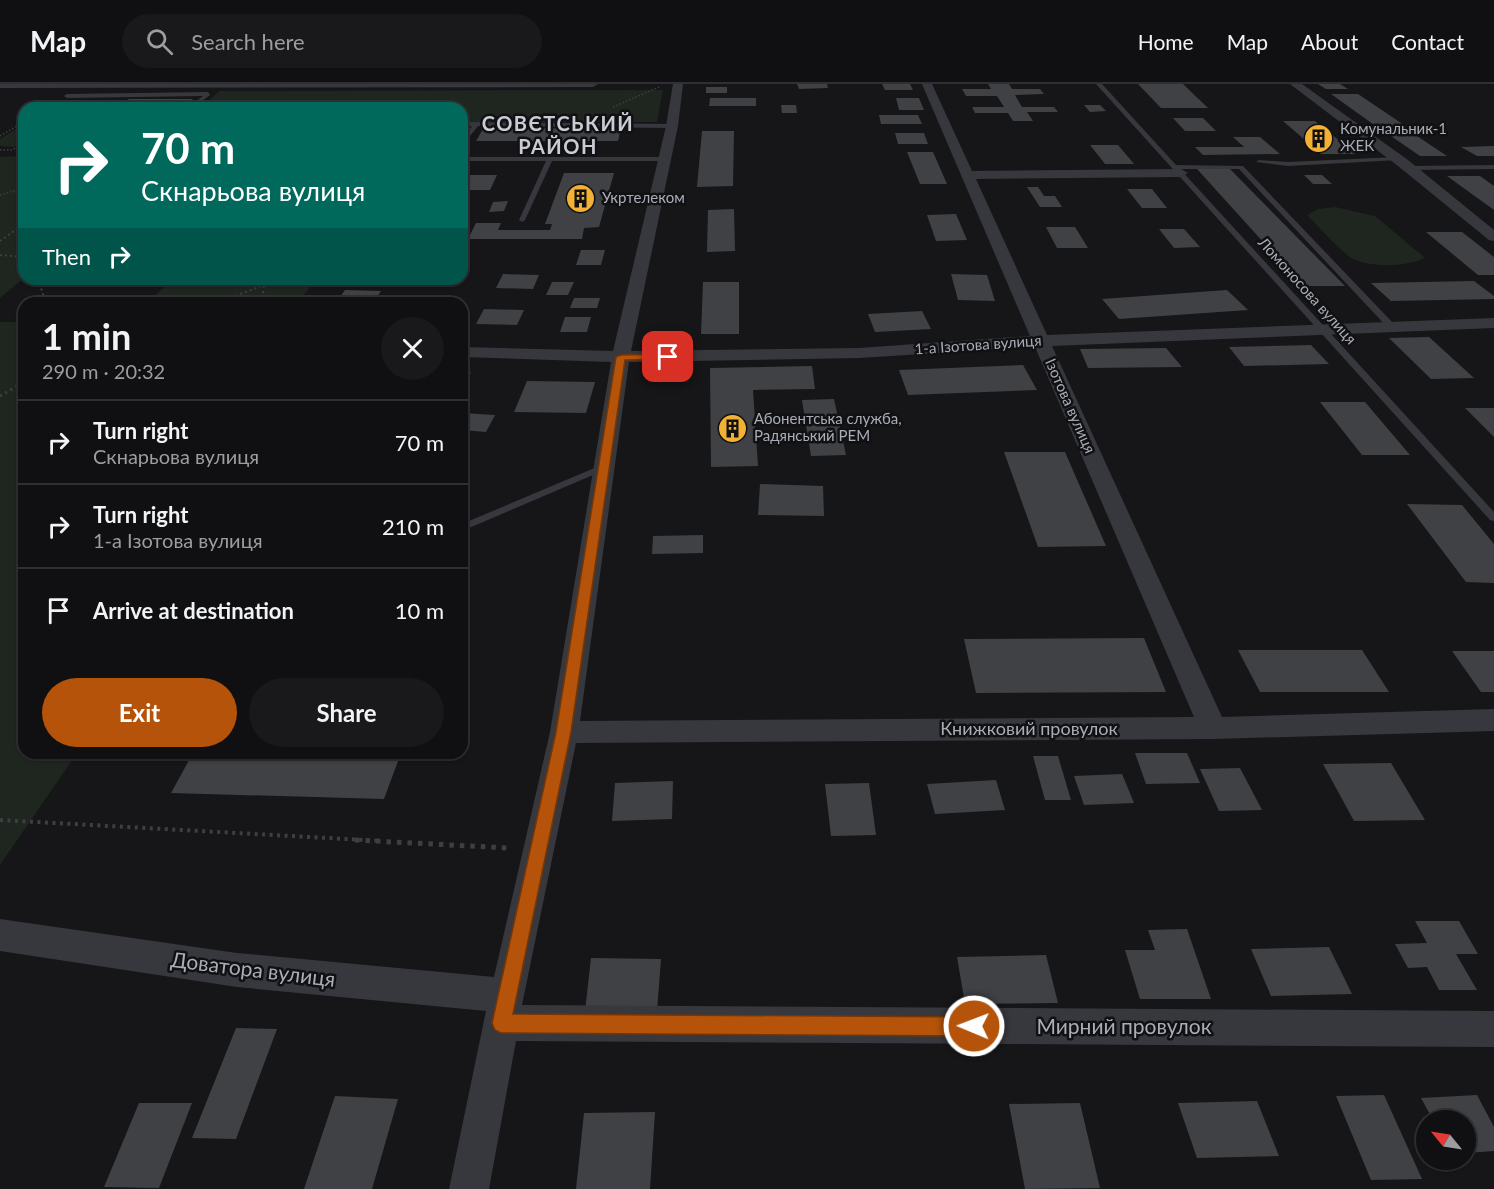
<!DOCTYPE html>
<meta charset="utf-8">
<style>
body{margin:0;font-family:Lato,sans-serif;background:#19191b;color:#f1f3f6;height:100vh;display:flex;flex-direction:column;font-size:22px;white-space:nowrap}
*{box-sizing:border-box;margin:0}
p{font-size:20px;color:#9c9d9f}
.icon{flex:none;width:33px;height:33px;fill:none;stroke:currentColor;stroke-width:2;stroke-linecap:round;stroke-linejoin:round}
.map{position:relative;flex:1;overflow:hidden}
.side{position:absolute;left:18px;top:213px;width:450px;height:462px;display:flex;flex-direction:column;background:#101012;border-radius:18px;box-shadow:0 2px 4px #0004,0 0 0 2px #303032}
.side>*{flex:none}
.hud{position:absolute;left:18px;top:18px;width:450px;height:183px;border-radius:18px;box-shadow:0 2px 4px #0004,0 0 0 2px #303032;background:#00695c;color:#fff;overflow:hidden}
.needle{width:39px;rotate:300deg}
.controls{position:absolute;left:1416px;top:1026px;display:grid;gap:12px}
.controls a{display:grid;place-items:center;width:60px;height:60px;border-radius:50%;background:#101012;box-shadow:0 2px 4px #0004,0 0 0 2px #303032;font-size:30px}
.pin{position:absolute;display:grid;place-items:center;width:51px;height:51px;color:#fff;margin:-26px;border-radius:12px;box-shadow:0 3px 9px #0006}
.me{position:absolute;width:66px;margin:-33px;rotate:271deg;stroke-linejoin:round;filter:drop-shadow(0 0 4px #0008)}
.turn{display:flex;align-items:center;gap:21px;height:126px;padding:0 24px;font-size:27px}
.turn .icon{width:78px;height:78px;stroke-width:2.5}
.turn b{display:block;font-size:42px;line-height:51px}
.then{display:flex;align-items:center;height:57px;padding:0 24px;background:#0003;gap:12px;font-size:22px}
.round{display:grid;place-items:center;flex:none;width:63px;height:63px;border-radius:32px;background:#19191b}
.overview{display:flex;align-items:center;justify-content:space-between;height:102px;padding:0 24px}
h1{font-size:36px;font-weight:700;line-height:45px}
.button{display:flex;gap:12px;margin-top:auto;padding:12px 24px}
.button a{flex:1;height:69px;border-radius:36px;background:#b45309;color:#fff;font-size:24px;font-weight:700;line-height:69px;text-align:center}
.button a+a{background:#19191b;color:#f1f3f6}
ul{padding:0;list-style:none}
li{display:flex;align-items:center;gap:18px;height:84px;padding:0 24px;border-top:2px solid #303032}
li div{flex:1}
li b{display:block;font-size:22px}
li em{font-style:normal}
header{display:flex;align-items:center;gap:36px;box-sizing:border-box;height:84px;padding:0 30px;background:#101012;border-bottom:2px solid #303032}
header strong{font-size:28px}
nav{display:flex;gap:33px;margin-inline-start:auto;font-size:21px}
.search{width:420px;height:54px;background:#19191b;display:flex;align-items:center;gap:15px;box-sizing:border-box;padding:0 21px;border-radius:33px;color:#9c9d9f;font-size:22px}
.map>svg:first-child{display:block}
.green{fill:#1e261f}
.building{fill:#404145}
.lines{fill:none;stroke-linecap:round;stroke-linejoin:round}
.path-far4{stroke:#3d3f44;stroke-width:1.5;stroke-dasharray:1.5 2;stroke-linecap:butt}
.path-far3{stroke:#3d3f44;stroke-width:2;stroke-dasharray:2 3;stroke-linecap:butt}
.path-far2{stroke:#3d3f44;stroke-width:3;stroke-dasharray:2 4;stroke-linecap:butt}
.path-far1{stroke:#3d3f44;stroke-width:4;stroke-dasharray:3 4.5;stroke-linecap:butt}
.path{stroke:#3d3f44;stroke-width:5;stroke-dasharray:4.5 6;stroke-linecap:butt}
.service{fill:#37383d;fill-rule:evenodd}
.minor{fill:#37383d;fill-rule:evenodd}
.route{fill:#b45309;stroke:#753606;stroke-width:1.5}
.labels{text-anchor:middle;stroke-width:5;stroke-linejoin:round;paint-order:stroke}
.far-poi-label{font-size:15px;fill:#a8adb8;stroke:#111113;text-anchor:start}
.far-street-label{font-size:15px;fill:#a8adb8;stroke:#111113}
.street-label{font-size:18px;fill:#a8adb8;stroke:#111113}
.far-district-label{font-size:20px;font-weight:bold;letter-spacing:1.5px;fill:#c9ccd4;stroke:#111113}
.near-street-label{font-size:21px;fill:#a8adb8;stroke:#111113}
</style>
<header>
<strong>Map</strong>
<div class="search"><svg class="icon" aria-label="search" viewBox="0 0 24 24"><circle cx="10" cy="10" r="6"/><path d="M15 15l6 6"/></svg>Search here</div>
<nav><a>Home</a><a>Map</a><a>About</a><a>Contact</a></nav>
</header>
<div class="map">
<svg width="1494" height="1105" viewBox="0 0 1494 1105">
<rect width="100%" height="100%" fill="#161618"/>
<!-- green -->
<g class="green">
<polygon points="663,6 657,38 462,38 462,24 199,24 220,7"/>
<polygon points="24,40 24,57 14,63 0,62 0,55"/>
<polygon points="24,72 24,194 0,214 0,73"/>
<path d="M 1335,123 L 1375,132 L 1425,174 C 1407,183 1364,185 1347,171 C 1333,159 1320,144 1307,131 L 1318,125 Z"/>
<polygon points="172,195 315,197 297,219 148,219"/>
<polygon points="0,238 24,238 24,669 77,669 0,781"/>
</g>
<!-- building -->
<g class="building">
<polygon points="797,0 827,0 828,4 799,5"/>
<polygon points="882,0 910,0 913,6 885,6"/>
<polygon points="988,0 1009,0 1012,5 1040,5 1044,10 1015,11 1022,23 1054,23 1058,28 1027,28 1033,37 1013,37 1008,29 975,29 972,23 1004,23 997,12 966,12 962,5 991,5"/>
<polygon points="1138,0 1183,0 1208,24 1161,24"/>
<polygon points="1318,0 1340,0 1348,5 1326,5"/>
<rect x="706" y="3" width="21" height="6"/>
<polygon points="1331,10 1358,10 1407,43 1377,43"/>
<polygon points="710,14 756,14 756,22 709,22"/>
<polygon points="896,14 919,14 924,26 899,26"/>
<polygon points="129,15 193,15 179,24 114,24"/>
<polygon points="781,21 796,21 797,29 782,29"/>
<polygon points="1084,21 1100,21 1106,27 1090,28"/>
<polygon points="879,31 918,31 922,40 881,40"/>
<polygon points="1173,34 1203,34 1216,47 1185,47"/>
<polygon points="1283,37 1315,37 1356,70 1321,70"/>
<polygon points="621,44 618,57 476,57 483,45"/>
<polygon points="702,47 734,47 733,102 697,103"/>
<polygon points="895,49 924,49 928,60 898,60"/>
<polygon points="1388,50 1414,50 1447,72 1420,72"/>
<polygon points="1233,53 1260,53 1280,70 1203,71 1195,63 1244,63"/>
<polygon points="1090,61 1118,61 1134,80 1105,80"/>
<polygon points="1494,62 1494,72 1477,72 1461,63"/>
<polygon points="907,68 933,68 947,100 920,100"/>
<polygon points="1197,85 1230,85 1345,202 1303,202"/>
<polygon points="564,89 614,89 599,143 584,144 582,155 468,155 476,139 501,139 498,146 550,146 552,140 545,140"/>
<polygon points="468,91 497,91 490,106 462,106"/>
<polygon points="1304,91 1322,91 1332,100 1313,100"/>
<polygon points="1447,92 1480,92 1494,102 1494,126"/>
<polygon points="1027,103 1038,103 1044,112 1055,112 1062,123 1040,123"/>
<polygon points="1127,105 1152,105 1167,124 1142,124"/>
<polygon points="508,117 504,127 489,128 493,118"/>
<polygon points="734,125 735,167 707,168 708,126"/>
<polygon points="956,130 967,156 936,157 927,131"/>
<polygon points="1046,143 1075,143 1088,164 1057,164"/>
<polygon points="1159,145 1184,145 1200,163 1174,164"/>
<polygon points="1426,148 1462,148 1494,173 1494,191 1478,191"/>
<polygon points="581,166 605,166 601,181 576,181"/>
<polygon points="503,190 539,191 533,205 496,204"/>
<polygon points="951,190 987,191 995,217 958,216"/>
<polygon points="1474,197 1494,212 1494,215 1391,217 1371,199"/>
<polygon points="552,198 574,198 568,211 546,211"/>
<polygon points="703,198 739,198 739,250 701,250"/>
<polygon points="345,206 381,207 373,219 336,219"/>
<polygon points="1227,206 1248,226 1119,235 1102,215"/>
<polygon points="574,214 600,214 597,224 570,224"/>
<polygon points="484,225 524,226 517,241 476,240"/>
<polygon points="922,227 931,245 875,248 868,230"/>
<polygon points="565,233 591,233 587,248 560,248"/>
<polygon points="1429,253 1474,294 1431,295 1389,254"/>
<polygon points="1311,261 1329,280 1244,282 1229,263"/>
<polygon points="1166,264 1182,283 1088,284 1080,265"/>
<polygon points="1023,281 1037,306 908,311 899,286"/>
<polygon points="812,282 815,305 753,306 758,382 711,383 710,284"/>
<polygon points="462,288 471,288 462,308"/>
<polygon points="527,297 595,298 586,329 514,328"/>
<polygon points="834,315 846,371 811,372 802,316"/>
<polygon points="1320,318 1365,318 1410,371 1362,371"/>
<polygon points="1465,324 1494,324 1494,353"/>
<polygon points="462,329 495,331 486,348 462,346"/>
<polygon points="1004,368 1065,368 1106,462 1038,463"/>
<polygon points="760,400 823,402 824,432 758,431"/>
<polygon points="1407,420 1462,421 1494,460 1494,499 1466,498"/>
<polygon points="703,451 703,469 652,470 653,452"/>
<polygon points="1144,554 1166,608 976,609 964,555"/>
<polygon points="1238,566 1362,566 1389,608 1260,608"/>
<polygon points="1452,567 1494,567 1494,608 1481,608"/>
<polygon points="193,669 347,670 401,669 384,715 171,709"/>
<polygon points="1135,669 1187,669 1200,699 1146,700"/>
<polygon points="1033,672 1058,672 1071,716 1045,716"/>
<polygon points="1391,679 1425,736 1354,737 1323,680"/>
<polygon points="1240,684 1262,726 1219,727 1200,685"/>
<polygon points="1122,690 1134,719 1084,721 1074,692"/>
<polygon points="996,696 1005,726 935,730 927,700"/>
<polygon points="673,697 672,735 612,737 615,699"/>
<polygon points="869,699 876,751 831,752 825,700"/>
<polygon points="1415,837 1459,837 1478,870 1456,870 1477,906 1439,906 1427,883 1408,884 1395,860 1427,859"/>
<polygon points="1187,845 1211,915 1140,915 1125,866 1155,866 1148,846"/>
<polygon points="1329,863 1352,910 1271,912 1251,865"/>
<polygon points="1046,871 1058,919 965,920 957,873"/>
<polygon points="591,874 661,875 657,927 585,927"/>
<polygon points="236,944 277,945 236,1055 192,1054"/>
<polygon points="1384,1011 1422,1095 1371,1096 1336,1012"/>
<polygon points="1477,1011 1494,1043 1494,1067 1466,1069 1466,1036 1433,1036 1421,1014"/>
<polygon points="335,1012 398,1015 372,1105 304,1105"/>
<polygon points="1257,1017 1279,1072 1197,1074 1178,1019"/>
<polygon points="139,1019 192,1019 159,1104 104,1103"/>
<polygon points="1080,1019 1100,1104 1025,1105 1009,1020"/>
<polygon points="655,1028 650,1105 576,1105 584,1029"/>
</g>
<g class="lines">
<!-- path-far4 -->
<g class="path-far4">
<polyline points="613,23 659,3"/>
<polyline points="0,52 24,38"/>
<polyline points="0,66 12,66 24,59"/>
<polyline points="0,111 24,104"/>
</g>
<!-- path-far3 -->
<g class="path-far3">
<polyline points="0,157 24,140"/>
<polyline points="0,171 24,173"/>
<polyline points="38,195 46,219"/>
<polyline points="217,219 264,201"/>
<polyline points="262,219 264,201 269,195"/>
</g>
<!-- path-far2 -->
<polyline class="path-far2" points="0,312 24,298"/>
<!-- path-far1 -->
<polyline class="path-far1" points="0,736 382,757"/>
<!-- path -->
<polyline class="path" points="355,756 508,764"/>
<!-- service -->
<g class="service">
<polygon points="1096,0 1102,0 1176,81 1243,82 1394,240 1394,244 1388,244 1239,85 1180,85 1494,428 1494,437 1490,436"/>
<polygon points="208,8 210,11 193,24 187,24 203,12 67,14 64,12 67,10"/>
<polygon points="462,38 672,40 675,42 672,44 478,42 462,62 462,56 472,42 462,42"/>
<polygon points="462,73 665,73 668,75 665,77 552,77 525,136 522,138 519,136 546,77 462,77"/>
<polygon points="1397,73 1399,76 1288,82 1256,78 1259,76 1288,78"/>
<polygon points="1494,81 1494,85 1409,86 1406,84 1409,82"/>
<polygon points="604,380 609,383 607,385 462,447 462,440"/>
</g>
<!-- minor -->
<g class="minor">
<polygon points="0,0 598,0 593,3 0,4"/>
<path d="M 673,0 L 683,0 L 678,42 L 631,267 L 859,264 L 1030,252 L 922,0 L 932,0 L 972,87 L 1181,85 L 1188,89 L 1181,93 L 976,95 L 1047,251 L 1494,234 L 1494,244 L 1052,262 L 1222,633 L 1494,625 L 1494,647 L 1213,655 L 576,659 L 522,921 L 1494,927 L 1494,963 L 516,957 L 489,1105 L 449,1105 L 486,927 L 237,903 L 0,867 L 0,835 L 237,869 L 494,893 L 550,648 L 611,278 L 462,273 L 462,263 L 613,267 L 666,42 ZM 1035,263 L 1194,633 L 580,637 L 629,278 L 859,274 Z"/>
<polygon points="1290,0 1302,0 1408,76 1494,146 1494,157 1489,156 1398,82"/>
</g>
</g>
<!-- route -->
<polygon class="route" points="668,270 673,273 672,275 625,276 571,648 513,930 974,933 981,935 984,942 981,949 974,952 501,949 495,946 492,939 556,648 616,273 621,271"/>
<!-- icons -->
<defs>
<symbol id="building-disc" viewBox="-11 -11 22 22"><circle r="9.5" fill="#f2b134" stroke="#111113"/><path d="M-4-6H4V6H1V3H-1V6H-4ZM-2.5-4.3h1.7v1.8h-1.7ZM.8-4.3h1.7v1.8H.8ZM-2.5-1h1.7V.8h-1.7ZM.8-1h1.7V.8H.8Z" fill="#111"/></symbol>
</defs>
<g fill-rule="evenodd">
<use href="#building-disc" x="1302" y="38" width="33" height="33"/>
<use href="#building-disc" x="564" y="98" width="33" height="33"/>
<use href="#building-disc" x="716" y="328" width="33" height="33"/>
</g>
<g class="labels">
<!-- far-poi labels -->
<g class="far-poi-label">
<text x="1340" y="50">Комунальник-1<tspan x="1340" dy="17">ЖЕК</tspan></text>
<text x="602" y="119">Укртелеком</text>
<text x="754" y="340">Абонентська служба,<tspan x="754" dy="17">Радянський РЕМ</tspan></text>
</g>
<!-- far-street labels -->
<g class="far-street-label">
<text transform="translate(1307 207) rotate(48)" y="5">Ломоносова вулиця</text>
<text transform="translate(978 261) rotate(-4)" y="5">1-а Ізотова вулиця</text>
<text transform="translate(1070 322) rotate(66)" y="5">Ізотова вулиця</text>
</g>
<!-- street labels -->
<g class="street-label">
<text x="1029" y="651">Книжковий провулок</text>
</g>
<!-- far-district labels -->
<g class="far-district-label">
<text x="558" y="47">СОВЄТСЬКИЙ<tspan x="558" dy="23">РАЙОН</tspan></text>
</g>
<!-- near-street labels -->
<g class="near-street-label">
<text transform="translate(253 886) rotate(7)" y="7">Доватора вулиця</text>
<text x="1124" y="950">Мирний провулок</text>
</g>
</g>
</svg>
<div class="controls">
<a><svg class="needle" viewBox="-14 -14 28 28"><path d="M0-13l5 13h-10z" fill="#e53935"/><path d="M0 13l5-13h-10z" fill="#9c9d9f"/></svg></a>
</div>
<div class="pin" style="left:668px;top:273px;background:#d93025"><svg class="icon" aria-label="arrive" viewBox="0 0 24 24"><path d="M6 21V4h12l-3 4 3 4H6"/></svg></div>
<svg class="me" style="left:974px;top:942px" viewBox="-20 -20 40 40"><circle r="17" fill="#b45309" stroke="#fff" stroke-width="3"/><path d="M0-11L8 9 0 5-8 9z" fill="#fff"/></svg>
<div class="hud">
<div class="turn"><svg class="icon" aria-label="right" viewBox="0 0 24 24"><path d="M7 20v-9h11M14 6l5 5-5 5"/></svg><div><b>70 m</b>Скнарьова вулиця</div></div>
<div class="then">Then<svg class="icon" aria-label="right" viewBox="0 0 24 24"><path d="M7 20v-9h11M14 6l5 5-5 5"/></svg></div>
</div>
<section class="side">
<div class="overview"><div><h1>1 min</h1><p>290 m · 20:32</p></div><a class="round"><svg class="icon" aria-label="close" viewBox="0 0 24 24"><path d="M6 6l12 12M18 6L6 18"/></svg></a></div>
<ul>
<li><svg class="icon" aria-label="right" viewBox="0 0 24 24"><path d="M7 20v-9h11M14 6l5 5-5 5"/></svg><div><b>Turn right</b><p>Скнарьова вулиця</p></div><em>70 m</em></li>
<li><svg class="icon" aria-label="right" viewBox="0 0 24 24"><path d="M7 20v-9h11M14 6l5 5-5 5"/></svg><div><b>Turn right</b><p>1-а Ізотова вулиця</p></div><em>210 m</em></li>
<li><svg class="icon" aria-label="arrive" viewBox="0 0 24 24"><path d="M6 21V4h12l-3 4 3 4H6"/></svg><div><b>Arrive at destination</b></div><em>10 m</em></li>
</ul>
<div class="button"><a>Exit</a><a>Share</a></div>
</section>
</div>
